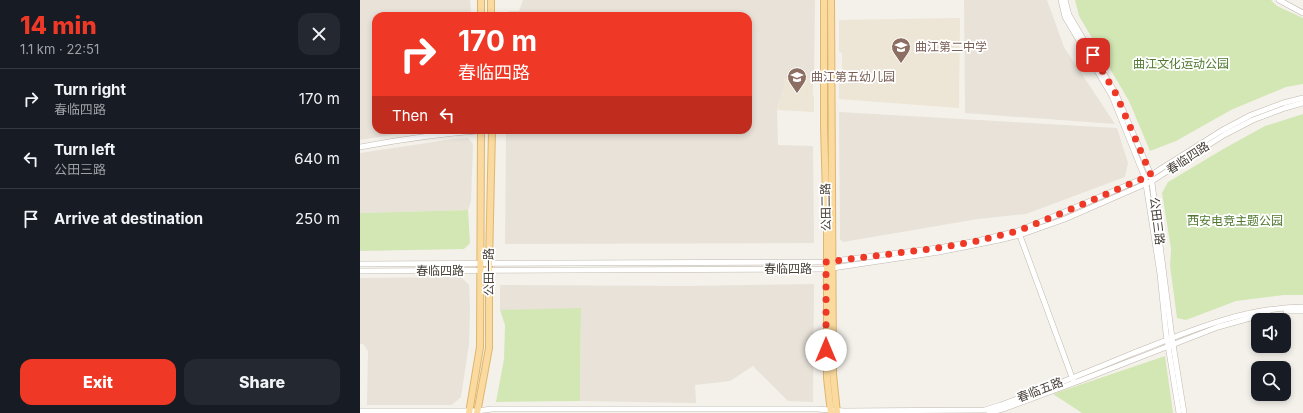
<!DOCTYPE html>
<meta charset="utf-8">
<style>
body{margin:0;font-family:Inter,"Noto Sans SC",sans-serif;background:#242831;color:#f1f3f6;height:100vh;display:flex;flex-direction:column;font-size:15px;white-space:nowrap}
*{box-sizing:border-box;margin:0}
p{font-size:13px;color:#9ea1a6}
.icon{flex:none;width:22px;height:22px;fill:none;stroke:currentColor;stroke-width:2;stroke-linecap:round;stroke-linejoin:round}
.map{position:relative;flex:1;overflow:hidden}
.drawer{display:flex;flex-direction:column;background:#171b24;width:360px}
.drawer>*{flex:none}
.guide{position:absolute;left:12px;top:12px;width:380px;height:122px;border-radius:12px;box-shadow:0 2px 6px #0003;background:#f03826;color:#fff;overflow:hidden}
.controls{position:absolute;left:891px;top:313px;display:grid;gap:8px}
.controls a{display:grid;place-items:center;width:40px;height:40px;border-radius:8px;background:#171b24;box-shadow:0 2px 6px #0003;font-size:20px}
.pin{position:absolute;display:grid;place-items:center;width:34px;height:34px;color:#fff;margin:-17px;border-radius:8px;box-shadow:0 2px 6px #0006}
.me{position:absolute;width:44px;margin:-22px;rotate:0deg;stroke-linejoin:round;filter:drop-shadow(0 0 3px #0008)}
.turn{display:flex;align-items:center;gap:14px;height:84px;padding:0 20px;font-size:18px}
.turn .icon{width:52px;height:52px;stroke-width:2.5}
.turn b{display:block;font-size:28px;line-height:34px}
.then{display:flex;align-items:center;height:38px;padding:0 20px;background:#0003;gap:8px;font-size:15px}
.round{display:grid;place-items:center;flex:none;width:42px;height:42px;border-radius:12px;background:#242831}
.overview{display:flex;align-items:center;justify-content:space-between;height:68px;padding:0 20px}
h1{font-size:24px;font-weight:800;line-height:30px;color:#f03826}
.primary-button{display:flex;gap:8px;margin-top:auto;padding:8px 20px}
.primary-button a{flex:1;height:46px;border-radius:12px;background:#f03826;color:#fff;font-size:16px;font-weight:800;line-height:46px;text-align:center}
.primary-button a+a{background:#242831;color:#f1f3f6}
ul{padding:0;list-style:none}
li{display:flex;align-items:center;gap:12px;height:60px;padding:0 20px;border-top:1px solid #363941}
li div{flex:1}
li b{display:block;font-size:15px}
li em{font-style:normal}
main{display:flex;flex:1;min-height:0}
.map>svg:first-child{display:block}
.residential{fill:#e8e2d9}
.education{fill:#ede5d5}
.green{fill:#d3e7b5}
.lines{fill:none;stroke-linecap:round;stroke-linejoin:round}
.minor-casing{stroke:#c0b8ad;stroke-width:6}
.major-casing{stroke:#dfb66e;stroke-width:8}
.minor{stroke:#fff;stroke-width:5}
.major{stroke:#fada9e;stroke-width:6}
.route{stroke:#f03826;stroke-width:7;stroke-dasharray:0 12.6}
.labels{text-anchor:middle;stroke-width:3.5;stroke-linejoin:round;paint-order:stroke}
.education-label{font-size:12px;fill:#785e54;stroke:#fff;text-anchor:start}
.park-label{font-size:12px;fill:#4f782e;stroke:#fff}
.street-label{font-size:12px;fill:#484139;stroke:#fff}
</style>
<main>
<section class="drawer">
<div class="overview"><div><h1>14 min</h1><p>1.1 km · 22:51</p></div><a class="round"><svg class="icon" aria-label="close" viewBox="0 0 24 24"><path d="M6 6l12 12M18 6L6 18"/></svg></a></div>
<ul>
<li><svg class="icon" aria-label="right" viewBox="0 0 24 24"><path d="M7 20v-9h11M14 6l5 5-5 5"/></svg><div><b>Turn right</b><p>春临四路</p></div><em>170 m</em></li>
<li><svg class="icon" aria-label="left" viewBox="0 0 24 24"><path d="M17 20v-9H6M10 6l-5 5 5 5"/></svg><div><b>Turn left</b><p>公田三路</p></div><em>640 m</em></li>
<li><svg class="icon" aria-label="arrive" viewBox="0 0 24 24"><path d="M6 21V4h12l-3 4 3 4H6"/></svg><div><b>Arrive at destination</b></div><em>250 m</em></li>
</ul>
<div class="primary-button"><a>Exit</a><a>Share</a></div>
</section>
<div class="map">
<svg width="943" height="413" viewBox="0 0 943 413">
<rect width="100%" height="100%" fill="#f4f1eb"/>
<!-- residential -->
<g class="residential">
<polygon points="0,0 110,0 111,16 16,16 16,130 63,130 0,140"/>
<polygon points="163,0 455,0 454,78 424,78 424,88 417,109 418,145 453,146 454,243 145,244 146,130 388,130 388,16 147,16 149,11 159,11"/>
<polygon points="604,0 687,0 704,47 755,124 605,113"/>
<polygon points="479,112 757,128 768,163 765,177 666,214 618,219 483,242 480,239"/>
<polygon points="108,138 113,144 111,201 108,210 0,213 0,153 93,139"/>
<polygon points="101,277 109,285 110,307 109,344 101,397 92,405 7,405 8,351 3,344 0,344 0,278"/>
<polygon points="454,284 453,402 428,401 393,366 370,381 335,385 336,403 220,401 221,309 140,310 140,285 326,286"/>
</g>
<!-- education -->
<g class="education">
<polygon points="600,18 599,108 479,99 479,76 482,76 482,53 479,52 479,20"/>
<polygon points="423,78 452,78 452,83 453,83 453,95 454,95 454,112 417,110 424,88"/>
</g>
<!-- green -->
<g class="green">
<polygon points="715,0 911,0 917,6 943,18 943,84 926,87 871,110 816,141 790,151 769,101 719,16"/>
<polygon points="943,114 943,295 924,295 876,301 826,320 817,318 810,266 811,249 802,193 808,182 865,148 905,126"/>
<polygon points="108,210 110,243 104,249 0,251 0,213"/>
<polygon points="221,308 220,401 136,402 144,359 145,325 140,310"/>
<polygon points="805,356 813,413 722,413 693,394"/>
</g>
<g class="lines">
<defs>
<g id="minor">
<polyline points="701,0 705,17 752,96 785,178 800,274 806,333 819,413"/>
<polyline points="705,0 709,15 756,94 791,175 812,338 824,413"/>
<polyline points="919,0 943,13"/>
<path d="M 0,147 C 43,139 86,133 129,130"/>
<polyline points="659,233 713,380"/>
<polyline points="0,264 466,262 578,248 617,241 658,231 702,213 791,175 861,131 891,115 923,103 943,98"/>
<polyline points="0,271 466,269 579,252 639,240 660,235 705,219 792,181 864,135 893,120 925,108 943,103"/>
<polyline points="926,311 943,311"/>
<path d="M 0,411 L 117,411 L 132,409 L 457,409 L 484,411 L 625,410 L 641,405 C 685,389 728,372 771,354 C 828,332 880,308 943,307"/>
<polyline points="629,413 646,408 719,381 858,327 908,313"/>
</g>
<g id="major">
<polyline points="121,0 121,16"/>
<polyline points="131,0 131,16"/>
<polyline points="464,0 464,127 467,230 467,378 471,413"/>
<polyline points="471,0 473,374 477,413"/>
<polyline points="109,413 120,347 121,130"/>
<polyline points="117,413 129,348 129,263 132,130"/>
</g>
</defs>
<!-- minor casing -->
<use href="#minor" class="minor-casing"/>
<!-- major casing -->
<use href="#major" class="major-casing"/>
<!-- minor -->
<use href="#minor" class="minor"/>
<!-- major -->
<use href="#major" class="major"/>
</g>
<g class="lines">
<!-- route -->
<polyline class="route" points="466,350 466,262 578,248 617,241 658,231 702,213 791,175 756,94 733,55"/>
</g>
<!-- icons -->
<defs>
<symbol id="school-pin" viewBox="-11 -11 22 30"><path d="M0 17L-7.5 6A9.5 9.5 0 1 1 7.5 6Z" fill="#8d6e63" stroke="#fff"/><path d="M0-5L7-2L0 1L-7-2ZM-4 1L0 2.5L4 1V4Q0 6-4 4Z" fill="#fff"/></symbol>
</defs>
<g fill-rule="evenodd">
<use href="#school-pin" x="530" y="36" width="22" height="30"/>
<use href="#school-pin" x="426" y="66" width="22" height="30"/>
</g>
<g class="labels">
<!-- education labels -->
<g class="education-label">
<text x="555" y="51">曲江第二中学</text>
<text x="451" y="81">曲江第五幼儿园</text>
</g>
<!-- park labels -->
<g class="park-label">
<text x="821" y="68">曲江文化运动公园</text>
<text x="875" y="225">西安电竞主题公园</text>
</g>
<!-- street labels -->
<g class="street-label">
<text transform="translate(828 158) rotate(-33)" y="4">春临四路</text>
<text transform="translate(466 207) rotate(-91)" y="4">公田二路</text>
<text transform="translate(797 221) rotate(83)" y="4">公田三路</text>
<text x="428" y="273">春临四路</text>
<text x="80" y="275">春临四路</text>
<text transform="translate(129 272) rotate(-90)" y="4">公田一路</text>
<text transform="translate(680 390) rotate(-21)" y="4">春临五路</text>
</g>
</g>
</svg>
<div class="controls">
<a><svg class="icon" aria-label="sound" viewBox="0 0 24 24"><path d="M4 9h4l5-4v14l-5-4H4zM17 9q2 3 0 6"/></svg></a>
<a><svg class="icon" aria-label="search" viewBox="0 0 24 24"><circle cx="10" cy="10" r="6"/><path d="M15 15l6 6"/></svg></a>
</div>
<div class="pin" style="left:733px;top:55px;background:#d93025"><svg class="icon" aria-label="arrive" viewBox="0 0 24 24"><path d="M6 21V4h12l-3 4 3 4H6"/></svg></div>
<svg class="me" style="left:466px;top:350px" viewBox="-20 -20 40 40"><circle r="19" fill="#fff"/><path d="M0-13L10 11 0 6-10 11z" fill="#f03826"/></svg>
<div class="guide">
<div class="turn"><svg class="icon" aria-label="right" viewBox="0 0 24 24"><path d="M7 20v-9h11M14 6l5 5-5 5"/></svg><div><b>170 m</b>春临四路</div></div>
<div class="then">Then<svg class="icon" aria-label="left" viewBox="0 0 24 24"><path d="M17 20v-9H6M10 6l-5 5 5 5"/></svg></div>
</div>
</div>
</main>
